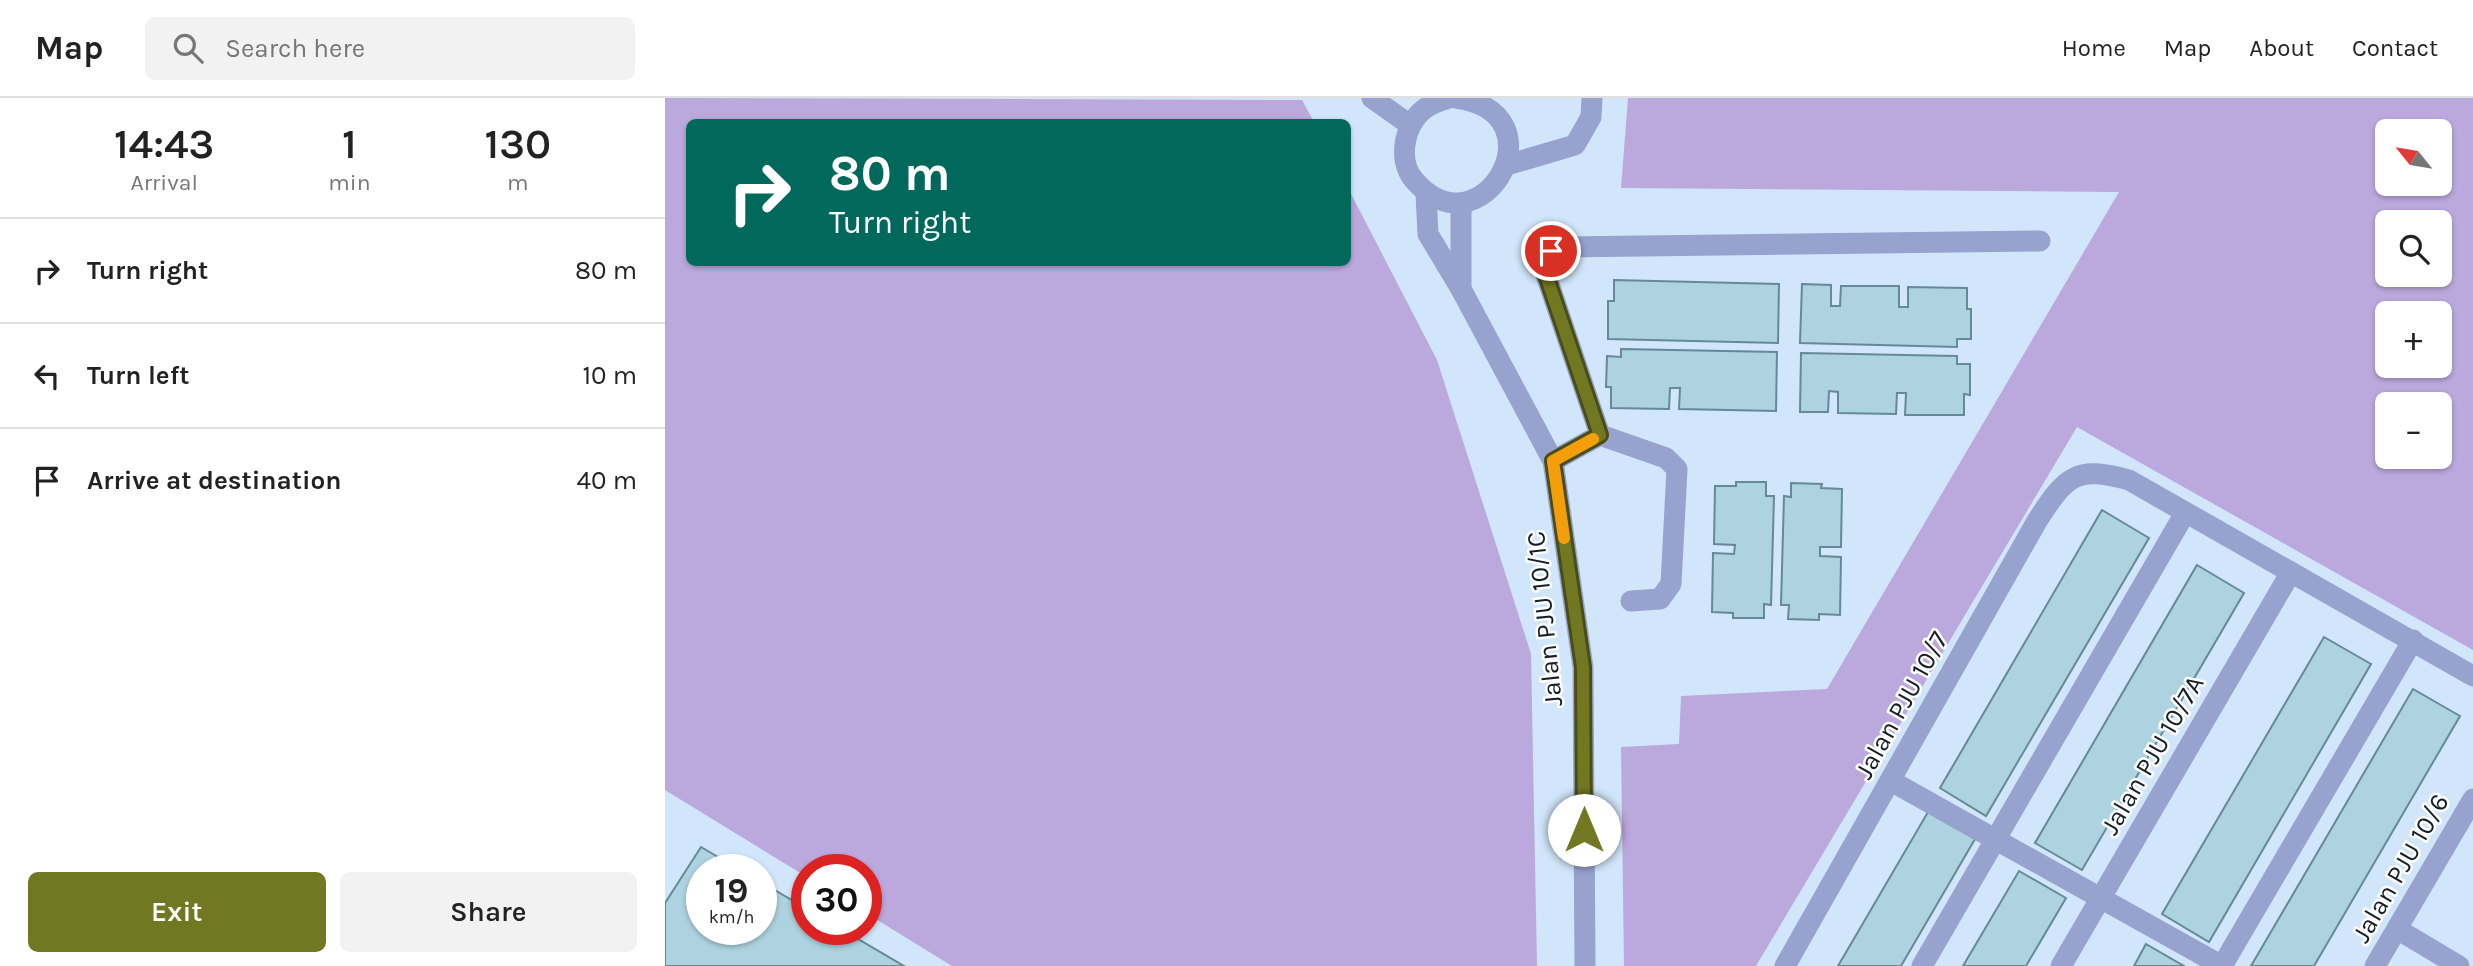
<!DOCTYPE html>
<meta charset="utf-8">
<style>
body{margin:0;font-family:Karla,sans-serif;background:#f2f2f2;color:#222;height:100vh;display:flex;flex-direction:column;font-size:26px;white-space:nowrap}
*{box-sizing:border-box;margin:0}
p{font-size:23px;color:#767676}
.icon{flex:none;width:38px;height:38px;fill:none;stroke:currentColor;stroke-width:2;stroke-linecap:round;stroke-linejoin:round}
.map{position:relative;flex:1;overflow:hidden}
.details{display:flex;flex-direction:column;background:#fff;width:665px}
.details>*{flex:none}
.top-card{position:absolute;left:21px;top:21px;width:665px;height:147px;border-radius:10px;box-shadow:0 2px 5px #0004;background:#00695c;color:#fff;overflow:hidden}
.needle{width:46px;rotate:300deg}
.tools{position:absolute;left:1710px;top:21px;display:grid;gap:14px}
.tools a{display:grid;place-items:center;width:77px;height:77px;border-radius:10px;background:#fff;box-shadow:0 2px 5px #0004;font-size:35px}
.speed{position:absolute;left:21px;top:756px;display:flex;gap:14px;font-size:35px;font-weight:700;text-align:center}
.speed>*{display:grid;place-content:center;width:91px;height:91px;border-radius:50%;background:#fff;box-shadow:0 2px 5px #0004;line-height:1}
.speed small{font-size:18px;font-weight:400}
.speed .limit{border:10px solid #d22;background:#fff;color:#111}
.pin{position:absolute;display:grid;place-items:center;width:60px;height:60px;color:#fff;margin:-30px;border:4px solid #fff;border-radius:50%;box-shadow:0 2px 7px #0007}
.me{position:absolute;width:77px;margin:-38px;rotate:0deg;stroke-linejoin:round;filter:drop-shadow(0 0 5px #0008)}
.turn{display:flex;align-items:center;gap:24px;height:147px;padding:0 28px;font-size:32px}
.turn .icon{width:91px;height:91px;stroke-width:2.5}
.turn b{display:block;font-size:49px;line-height:60px}
.eta{display:flex;justify-content:space-evenly;align-items:center;height:119px;text-align:center}
.eta b{font-size:42px;font-weight:600;line-height:49px}
.primary-button{display:flex;gap:14px;margin-top:auto;padding:14px 28px}
.primary-button a{flex:1;height:80px;border-radius:10px;background:#727822;color:#fff;font-size:28px;font-weight:600;line-height:80px;text-align:center}
.primary-button a+a{background:#f2f2f2;color:#222}
ul{padding:0;list-style:none}
li{display:flex;align-items:center;gap:21px;height:105px;padding:0 28px;border-top:2px solid #e0e0e0}
li div{flex:1}
li b{display:block;font-size:26px}
li em{font-style:normal}
header{display:flex;align-items:center;gap:42px;box-sizing:border-box;height:98px;padding:0 35px;background:#fff;border-bottom:2px solid #e0e0e0}
header strong{font-size:33px}
nav{display:flex;gap:38px;margin-inline-start:auto;font-size:24px}
.search{width:490px;height:63px;background:#f2f2f2;display:flex;align-items:center;gap:18px;box-sizing:border-box;padding:0 24px;border-radius:10px;color:#767676;font-size:26px}
main{display:flex;flex:1;min-height:0}
.map>svg:first-child{display:block}
.green{fill:#bba8dd;fill-rule:evenodd}
.building{fill:#add3e0;stroke:#658996;stroke-width:2}
.lines{fill:none;stroke-linecap:round;stroke-linejoin:round}
.minor{stroke:#97a2cf;stroke-width:21}
.route-casing{stroke:#4a4e16;stroke-width:18}
.route{stroke:#727822;stroke-width:12}
.slow{stroke:#f59e0b;stroke-width:12}
.labels{text-anchor:middle;stroke-width:5;stroke-linejoin:round;paint-order:stroke}
.street-label{font-size:26px;fill:#151e27;stroke:#fff}
</style>
<header>
<strong>Map</strong>
<div class="search"><svg class="icon" aria-label="search" viewBox="0 0 24 24"><circle cx="10" cy="10" r="6"/><path d="M15 15l6 6"/></svg>Search here</div>
<nav><a>Home</a><a>Map</a><a>About</a><a>Contact</a></nav>
</header>
<main>
<section class="details">
<div class="eta">
<div><b>14:43</b><p>Arrival</p></div>
<div><b>1</b><p>min</p></div>
<div><b>130</b><p>m</p></div>
</div>
<ul>
<li><svg class="icon" aria-label="right" viewBox="0 0 24 24"><path d="M7 20v-9h11M14 6l5 5-5 5"/></svg><div><b>Turn right</b></div><em>80 m</em></li>
<li><svg class="icon" aria-label="left" viewBox="0 0 24 24"><path d="M17 20v-9H6M10 6l-5 5 5 5"/></svg><div><b>Turn left</b></div><em>10 m</em></li>
<li><svg class="icon" aria-label="arrive" viewBox="0 0 24 24"><path d="M6 21V4h12l-3 4 3 4H6"/></svg><div><b>Arrive at destination</b></div><em>40 m</em></li>
</ul>
<div class="primary-button"><a>Exit</a><a>Share</a></div>
</section>
<div class="map">
<svg width="1808" height="868" viewBox="0 0 1808 868">
<rect width="100%" height="100%" fill="#d1e6fa"/>
<!-- green -->
<g class="green">
<polygon points="0,0 637,2 649,24 24,24 24,164 682,164 683,90 772,262 866,556 872,868 287,868 201,815 201,772 142,772 142,779 0,692"/>
<path d="M 963,0 L 1808,0 L 1808,552 L 1412,329 L 1091,868 L 959,868 L 956,649 L 1014,646 L 1016,598 L 1162,591 L 1454,94 L 956,90 ZM 1722,33 L 1774,33 L 1774,86 L 1722,86 ZM 1722,124 L 1774,124 L 1774,177 L 1722,177 ZM 1722,215 L 1774,215 L 1774,268 L 1722,268 ZM 1722,306 L 1774,306 L 1774,359 L 1722,359 Z"/>
</g>
<!-- building -->
<g class="building">
<polygon points="949,182 1114,186 1113,245 943,241 943,203 949,203"/>
<polygon points="1137,186 1166,187 1166,208 1175,208 1176,188 1234,188 1234,209 1243,209 1243,189 1302,190 1302,211 1306,211 1306,241 1292,241 1292,249 1135,245"/>
<polygon points="956,251 1112,254 1111,313 1014,311 1015,290 1005,290 1004,311 946,310 946,289 941,289 942,258 956,259"/>
<polygon points="1136,255 1292,258 1292,266 1305,266 1305,297 1299,296 1299,317 1240,317 1241,295 1232,295 1231,316 1173,315 1173,294 1164,293 1163,314 1135,314"/>
<polygon points="1071,384 1101,384 1101,398 1109,398 1106,507 1099,506 1099,520 1068,520 1068,515 1047,514 1048,455 1069,456 1070,447 1049,446 1050,388 1071,388"/>
<polygon points="1126,385 1157,386 1156,390 1177,391 1176,449 1155,449 1155,458 1176,459 1175,517 1154,516 1154,522 1123,521 1124,507 1116,507 1119,398 1126,399"/>
<polygon points="1437,412 1484,440 1321,718 1275,690"/>
<polygon points="1532,467 1579,495 1417,772 1370,745"/>
<polygon points="1659,539 1706,566 1544,844 1497,816"/>
<polygon points="1748,591 1795,618 1649,868 1586,868"/>
<polygon points="1263,714 1310,741 1236,868 1173,868"/>
<polygon points="36,749 75,772 37,772 37,831 96,831 96,784 142,811 142,831 176,831 239,868 0,868 0,805"/>
<polygon points="1354,773 1401,800 1361,868 1298,868"/>
<polygon points="1481,846 1519,868 1469,868"/>
</g>
<g class="lines">
<!-- minor -->
<g class="minor">
<polyline points="707,0 745,27"/>
<path d="M 784,0 C 778,2 770,4 764,8 C 740,21 731,61 749,82 C 816,160 900,15 791,0"/>
<polyline points="842,67 910,47 926,19 927,0"/>
<polyline points="761,96 763,136 796,191 888,363 918,569 920,868"/>
<polyline points="796,191 796,105"/>
<path d="M 935,337 L 880,174 C 879,160 884,154 898,149 L 1375,143"/>
<polyline points="888,363 935,337 1001,360 1012,371 1006,486 995,501 966,503"/>
<polyline points="1226,683 1557,868"/>
<polyline points="1732,831 1794,868"/>
<path d="M 1120,868 L 1372,423 C 1401,378 1411,367 1464,382 L 1808,578"/>
<polyline points="1257,868 1520,415"/>
<polyline points="1396,868 1626,474"/>
<polyline points="1557,868 1748,542"/>
<polyline points="1710,868 1808,701"/>
</g>
</g>
<g class="lines">
<defs>
<polyline id="route" points="886,153 880,163 880,174 935,337 888,363 918,569 919,732"/>
</defs>
<!-- route casing -->
<use href="#route" class="route-casing"/>
<!-- route -->
<use href="#route" class="route"/>
<!-- slow -->
<polyline class="slow" points="899,440 888,363 928,341"/>
</g>
<g class="labels">
<!-- street labels -->
<g class="street-label">
<text transform="translate(879 521) rotate(-96)" y="9">Jalan PJU 10/1C</text>
<text transform="translate(1236 607) rotate(-61)" y="9">Jalan PJU 10/7</text>
<text transform="translate(1487 657) rotate(-60)" y="9">Jalan PJU 10/7A</text>
<text transform="translate(1735 770) rotate(-60)" y="9">Jalan PJU 10/6</text>
</g>
</g>
</svg>
<div class="tools">
<a><svg class="needle" viewBox="-14 -14 28 28"><path d="M0-13l5 13h-10z" fill="#e53935"/><path d="M0 13l5-13h-10z" fill="#767676"/></svg></a>
<a><svg class="icon" aria-label="search" viewBox="0 0 24 24"><circle cx="10" cy="10" r="6"/><path d="M15 15l6 6"/></svg></a>
<a>+</a>
<a>−</a>
</div>
<div class="speed"><div>19<small>km/h</small></div><div class="limit">30</div></div>
<div class="pin" style="left:886px;top:153px;background:#d93025"><svg class="icon" aria-label="arrive" viewBox="0 0 24 24"><path d="M6 21V4h12l-3 4 3 4H6"/></svg></div>
<svg class="me" style="left:919px;top:732px" viewBox="-20 -20 40 40"><circle r="19" fill="#fff"/><path d="M0-13L10 11 0 6-10 11z" fill="#727822"/></svg>
<div class="top-card">
<div class="turn"><svg class="icon" aria-label="right" viewBox="0 0 24 24"><path d="M7 20v-9h11M14 6l5 5-5 5"/></svg><div><b>80 m</b>Turn right</div></div>
</div>
</div>
</main>
